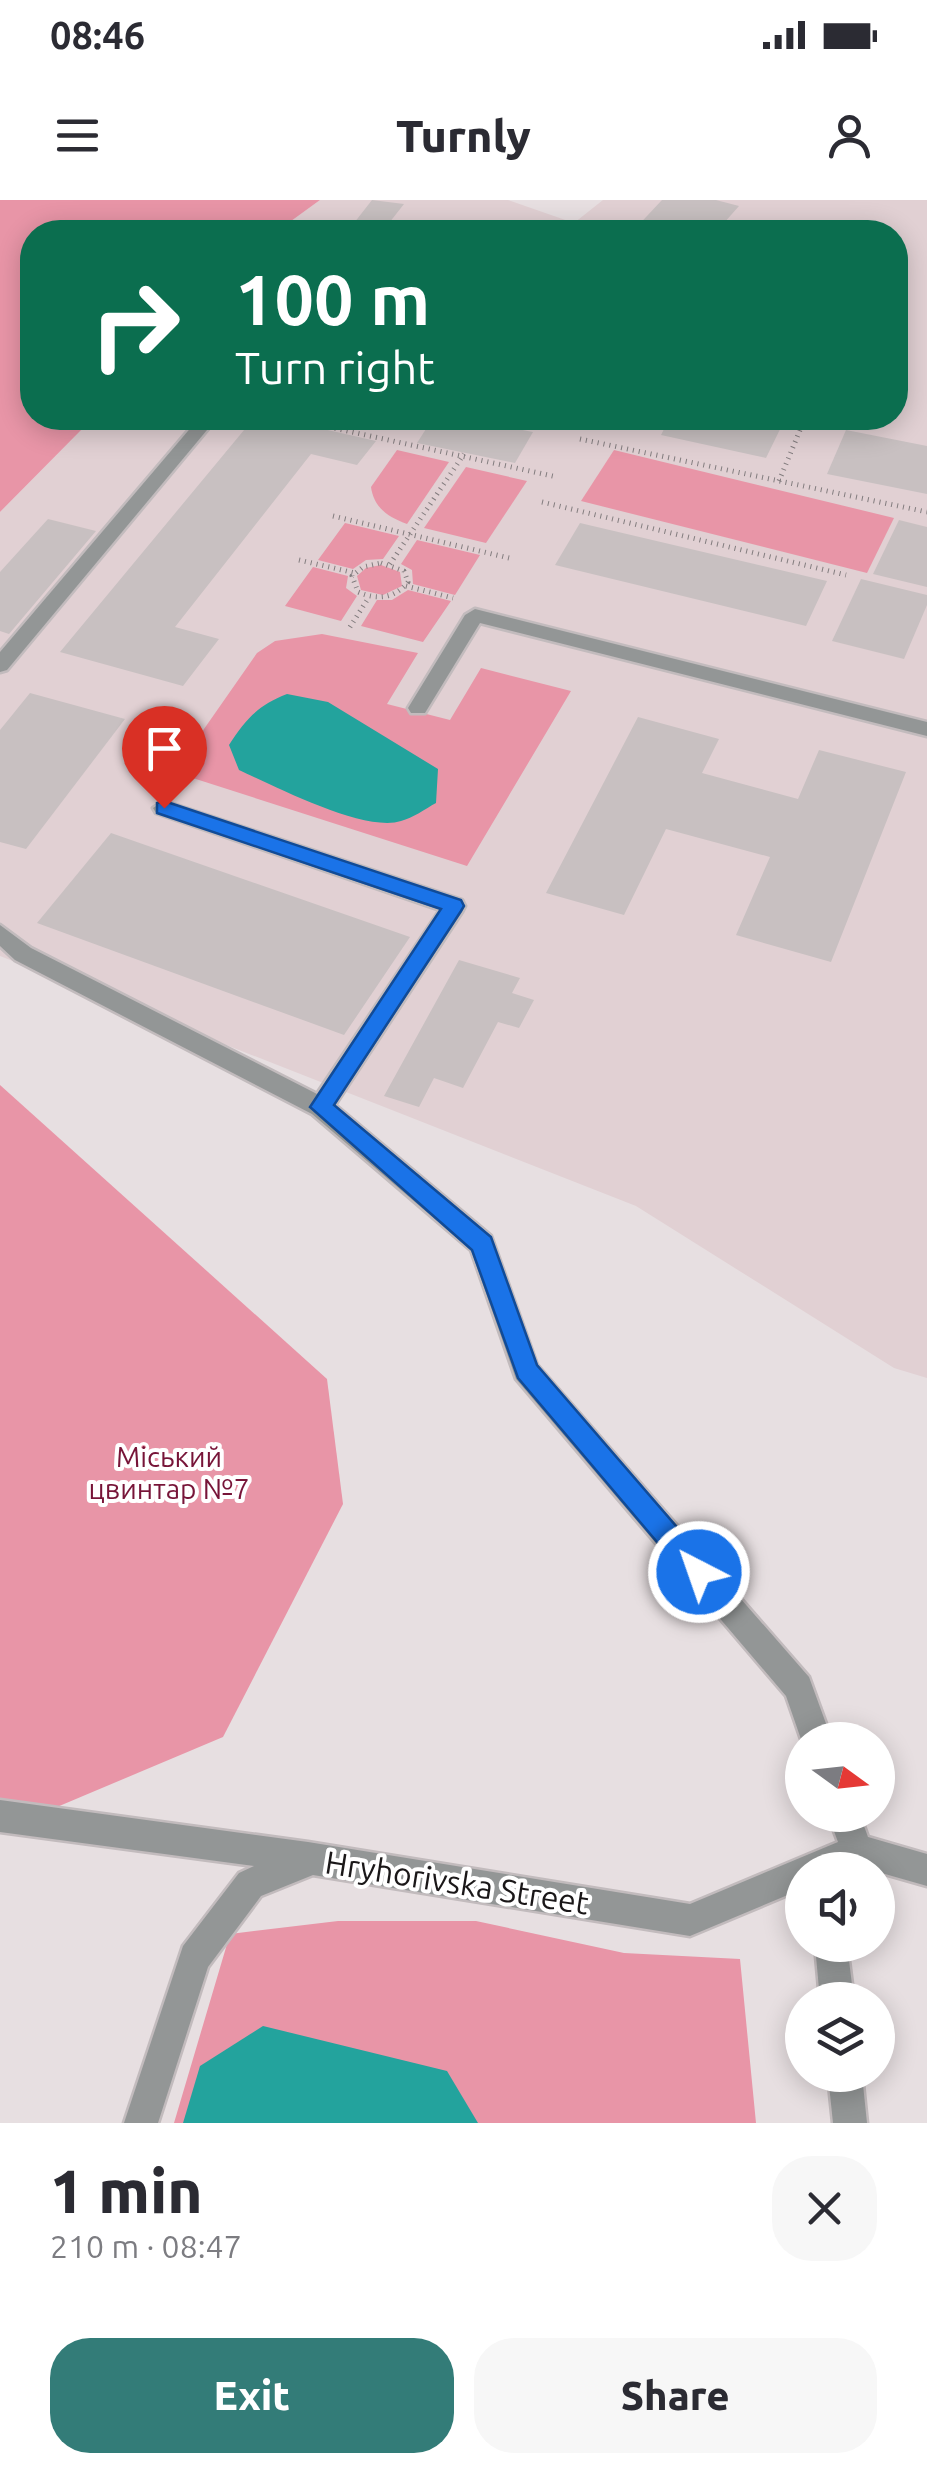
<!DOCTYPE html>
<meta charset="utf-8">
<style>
body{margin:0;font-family:Ubuntu,sans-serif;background:#f7f7f7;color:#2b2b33;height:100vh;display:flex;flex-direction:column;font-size:38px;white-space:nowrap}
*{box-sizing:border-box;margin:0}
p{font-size:32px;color:#7c7c81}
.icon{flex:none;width:55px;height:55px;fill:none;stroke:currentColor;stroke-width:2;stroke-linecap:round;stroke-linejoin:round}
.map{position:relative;height:1923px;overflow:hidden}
.drawer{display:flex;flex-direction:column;background:#fff;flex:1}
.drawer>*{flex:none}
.hud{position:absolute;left:20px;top:20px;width:888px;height:210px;border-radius:40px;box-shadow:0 5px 25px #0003;background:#0b6e4f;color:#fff;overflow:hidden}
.needle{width:65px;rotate:105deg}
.fabs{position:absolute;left:785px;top:1522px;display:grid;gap:20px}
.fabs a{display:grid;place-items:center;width:110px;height:110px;border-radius:50%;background:#fff;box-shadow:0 5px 25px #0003;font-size:50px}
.pin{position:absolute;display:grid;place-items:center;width:85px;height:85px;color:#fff;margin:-102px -42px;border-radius:50% 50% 50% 0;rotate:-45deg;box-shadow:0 0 10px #0007}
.pin .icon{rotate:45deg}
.me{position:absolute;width:110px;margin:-55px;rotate:319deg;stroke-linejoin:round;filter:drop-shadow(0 0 8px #0008)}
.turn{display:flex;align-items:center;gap:35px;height:210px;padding:0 50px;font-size:45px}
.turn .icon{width:130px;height:130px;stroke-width:2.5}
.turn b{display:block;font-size:70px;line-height:85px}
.round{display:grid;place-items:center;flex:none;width:105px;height:105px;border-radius:40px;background:#f7f7f7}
.overview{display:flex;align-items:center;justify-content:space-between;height:170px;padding:0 50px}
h1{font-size:60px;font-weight:800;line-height:75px}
.action{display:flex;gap:20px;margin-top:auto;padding:20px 50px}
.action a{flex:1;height:115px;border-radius:40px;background:#337c78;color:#fff;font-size:40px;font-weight:800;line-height:115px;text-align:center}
.action a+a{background:#f7f7f7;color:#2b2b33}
.status{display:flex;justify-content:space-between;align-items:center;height:70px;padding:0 50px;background:#fff;direction:ltr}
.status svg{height:28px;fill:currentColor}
header{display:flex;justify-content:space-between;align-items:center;height:130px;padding:0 50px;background:#fff;font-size:45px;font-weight:800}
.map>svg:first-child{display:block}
.built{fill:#e1d0d3}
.green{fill:#e895a7}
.water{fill:#23a39d}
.building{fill:#c8c0c1}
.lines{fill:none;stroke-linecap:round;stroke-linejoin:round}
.minor-casing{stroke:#c2bbbd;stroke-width:5}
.path{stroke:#827c7e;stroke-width:5;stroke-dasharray:1 5;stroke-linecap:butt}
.minor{fill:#939696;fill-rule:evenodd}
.route{fill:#1a73e8;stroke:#114b97;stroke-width:2.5}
.labels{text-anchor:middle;stroke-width:8;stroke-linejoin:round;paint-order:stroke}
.park-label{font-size:28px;fill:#771438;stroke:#fff}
.near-street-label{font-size:32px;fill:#1a1718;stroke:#fff}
</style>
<div class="status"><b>08:46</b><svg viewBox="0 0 49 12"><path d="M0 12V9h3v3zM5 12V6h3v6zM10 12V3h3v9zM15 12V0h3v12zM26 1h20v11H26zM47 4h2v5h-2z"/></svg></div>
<header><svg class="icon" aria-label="menu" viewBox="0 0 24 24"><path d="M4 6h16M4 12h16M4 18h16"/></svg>Turnly<svg class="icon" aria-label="person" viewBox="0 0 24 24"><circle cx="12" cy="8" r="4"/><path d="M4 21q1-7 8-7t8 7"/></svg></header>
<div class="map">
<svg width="927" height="1923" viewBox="0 0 927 1923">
<rect width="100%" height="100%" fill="#e7dfe1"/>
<!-- built -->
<polygon class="built" points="320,0 508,0 574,23 603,0 927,0 927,1178 894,1168 636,1006 0,756 0,312 93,218 895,218 895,32 276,32"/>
<!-- green -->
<g class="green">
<polygon points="0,0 320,0 276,32 32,32 32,218 93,218 0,312"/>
<path d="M 397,250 L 449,262 L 407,324 C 388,317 374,308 371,287 Z"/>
<polygon points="614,250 894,318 867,373 581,301"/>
<polygon points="466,267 527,281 486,343 424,328"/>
<polygon points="345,323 399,336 383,359 366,360 353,369 318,360"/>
<polygon points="417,340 480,355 455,395 413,384 412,370 401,364"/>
<polygon points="381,365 400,372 402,386 383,395 361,390 357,376 366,368"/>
<polygon points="313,367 348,376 346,388 357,396 341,421 285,406"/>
<polygon points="408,390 451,401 423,442 361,426 377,400 392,400"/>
<polygon points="322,434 418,453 387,504 450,520 481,468 571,491 467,666 174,572 257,453 275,441"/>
<polygon points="0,885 327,1179 343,1304 223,1537 0,1631"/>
<polygon points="338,1721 476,1721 624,1753 740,1759 756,1923 174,1923 230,1734"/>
</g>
<!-- water -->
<g class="water">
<path d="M 287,494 L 328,502 L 438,569 L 436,603 C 425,609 413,618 401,621 C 365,633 274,586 239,570 L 229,545 C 245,520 258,505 287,494 Z"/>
<polygon points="263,1826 447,1871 478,1923 183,1923 200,1866"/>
</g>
<!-- building -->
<g class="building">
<polygon points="372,0 404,4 382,32 347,32"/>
<polygon points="662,0 716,0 739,6 716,32 632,32"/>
<polygon points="254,218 275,218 376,241 357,265 311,254 175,427 219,439 183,486 60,452"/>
<polygon points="433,218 460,218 533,232 515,263 417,243"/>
<polygon points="619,218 779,218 785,219 766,258 661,235 664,229"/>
<polygon points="846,230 927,246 927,294 827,274"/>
<polygon points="48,319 96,331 9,434 0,431 0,372"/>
<polygon points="899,320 927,327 927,387 873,374"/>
<polygon points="580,323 827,381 806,426 555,365"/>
<polygon points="861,379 927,395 927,405 904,459 832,441"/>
<polygon points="30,493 125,519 26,649 0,642 0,530"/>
<polygon points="638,517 719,539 702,573 798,599 819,550 906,572 831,762 736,735 770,657 666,629 624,715 546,693"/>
<polygon points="111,633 410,737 344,835 37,723"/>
<polygon points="459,760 520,778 512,793 534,800 519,828 498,822 463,888 434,878 419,907 384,896"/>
</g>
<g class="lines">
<defs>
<g id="minor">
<polygon points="199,218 217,218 7,470 0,472 0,452"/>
<polygon points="475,409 927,522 927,536 480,423 425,513 411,513 408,508 465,415"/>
<polygon points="164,601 462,700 465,706 462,712 335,905 491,1036 537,1165 809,1477 832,1540 802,1542 786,1496 516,1179 471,1050 312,914 15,760 0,746 0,725 31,748 317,894 440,710 156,613 153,608"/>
<polygon points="0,1600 308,1642 690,1704 838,1642 828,1615 860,1615 868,1637 927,1654 927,1686 857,1666 847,1670 802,1670 802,1689 690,1736 313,1675 261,1696 208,1767 158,1923 124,1923 183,1746 239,1673 254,1666 0,1632"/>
<polygon points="815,1745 847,1745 854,1800 820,1800"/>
<polygon points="828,1875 862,1875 867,1923 833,1923"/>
</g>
</defs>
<!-- minor casing -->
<use href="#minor" class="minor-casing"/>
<!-- path -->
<g class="path">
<polyline points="288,218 557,277"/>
<polyline points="580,239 927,312"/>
<polyline points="779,281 805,218"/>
<polyline points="542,302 846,375"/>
<polyline points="333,316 509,358"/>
<polyline points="299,360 355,373"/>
<path d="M 381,363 L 404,371 L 408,382 C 394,399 377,400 358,392 L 352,376 L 363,367 Z"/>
<polyline points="390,364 464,254"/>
<polyline points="406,386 453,398"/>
<polyline points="350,427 369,397"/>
</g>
<!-- minor -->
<use href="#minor" class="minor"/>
</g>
<!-- route -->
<polygon class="route" points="164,601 461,700 464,706 461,711 334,905 491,1037 537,1165 708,1363 712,1372 708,1381 699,1384 690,1381 518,1178 472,1050 310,907 441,709 157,613 157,603"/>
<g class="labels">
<!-- park labels -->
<g class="park-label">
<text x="169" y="1267">Міський<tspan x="169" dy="32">цвинтар №7</tspan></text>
</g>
<!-- near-street labels -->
<g class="near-street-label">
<text transform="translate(457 1683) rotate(9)" y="11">Hryhorivska Street</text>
</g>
</g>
</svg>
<div class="fabs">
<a><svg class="needle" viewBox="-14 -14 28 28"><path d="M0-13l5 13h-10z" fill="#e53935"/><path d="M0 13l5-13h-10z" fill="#7c7c81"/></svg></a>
<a><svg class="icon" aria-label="sound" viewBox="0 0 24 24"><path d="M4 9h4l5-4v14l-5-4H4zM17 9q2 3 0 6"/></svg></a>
<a><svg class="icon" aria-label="layers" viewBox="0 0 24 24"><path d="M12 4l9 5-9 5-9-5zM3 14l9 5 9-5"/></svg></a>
</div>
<div class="pin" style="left:164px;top:608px;background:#d93025"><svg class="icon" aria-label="arrive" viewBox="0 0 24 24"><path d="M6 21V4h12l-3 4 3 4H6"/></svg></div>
<svg class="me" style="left:699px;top:1372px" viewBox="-20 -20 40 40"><circle r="17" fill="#1a73e8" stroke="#fff" stroke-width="3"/><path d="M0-11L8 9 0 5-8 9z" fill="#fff"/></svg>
<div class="hud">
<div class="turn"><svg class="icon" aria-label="right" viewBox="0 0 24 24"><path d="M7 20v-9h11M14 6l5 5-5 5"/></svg><div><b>100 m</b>Turn right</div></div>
</div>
</div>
<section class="drawer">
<div class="overview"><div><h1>1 min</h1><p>210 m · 08:47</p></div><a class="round"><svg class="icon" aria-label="close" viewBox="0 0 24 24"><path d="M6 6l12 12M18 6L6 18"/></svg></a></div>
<div class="action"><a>Exit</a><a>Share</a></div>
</section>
